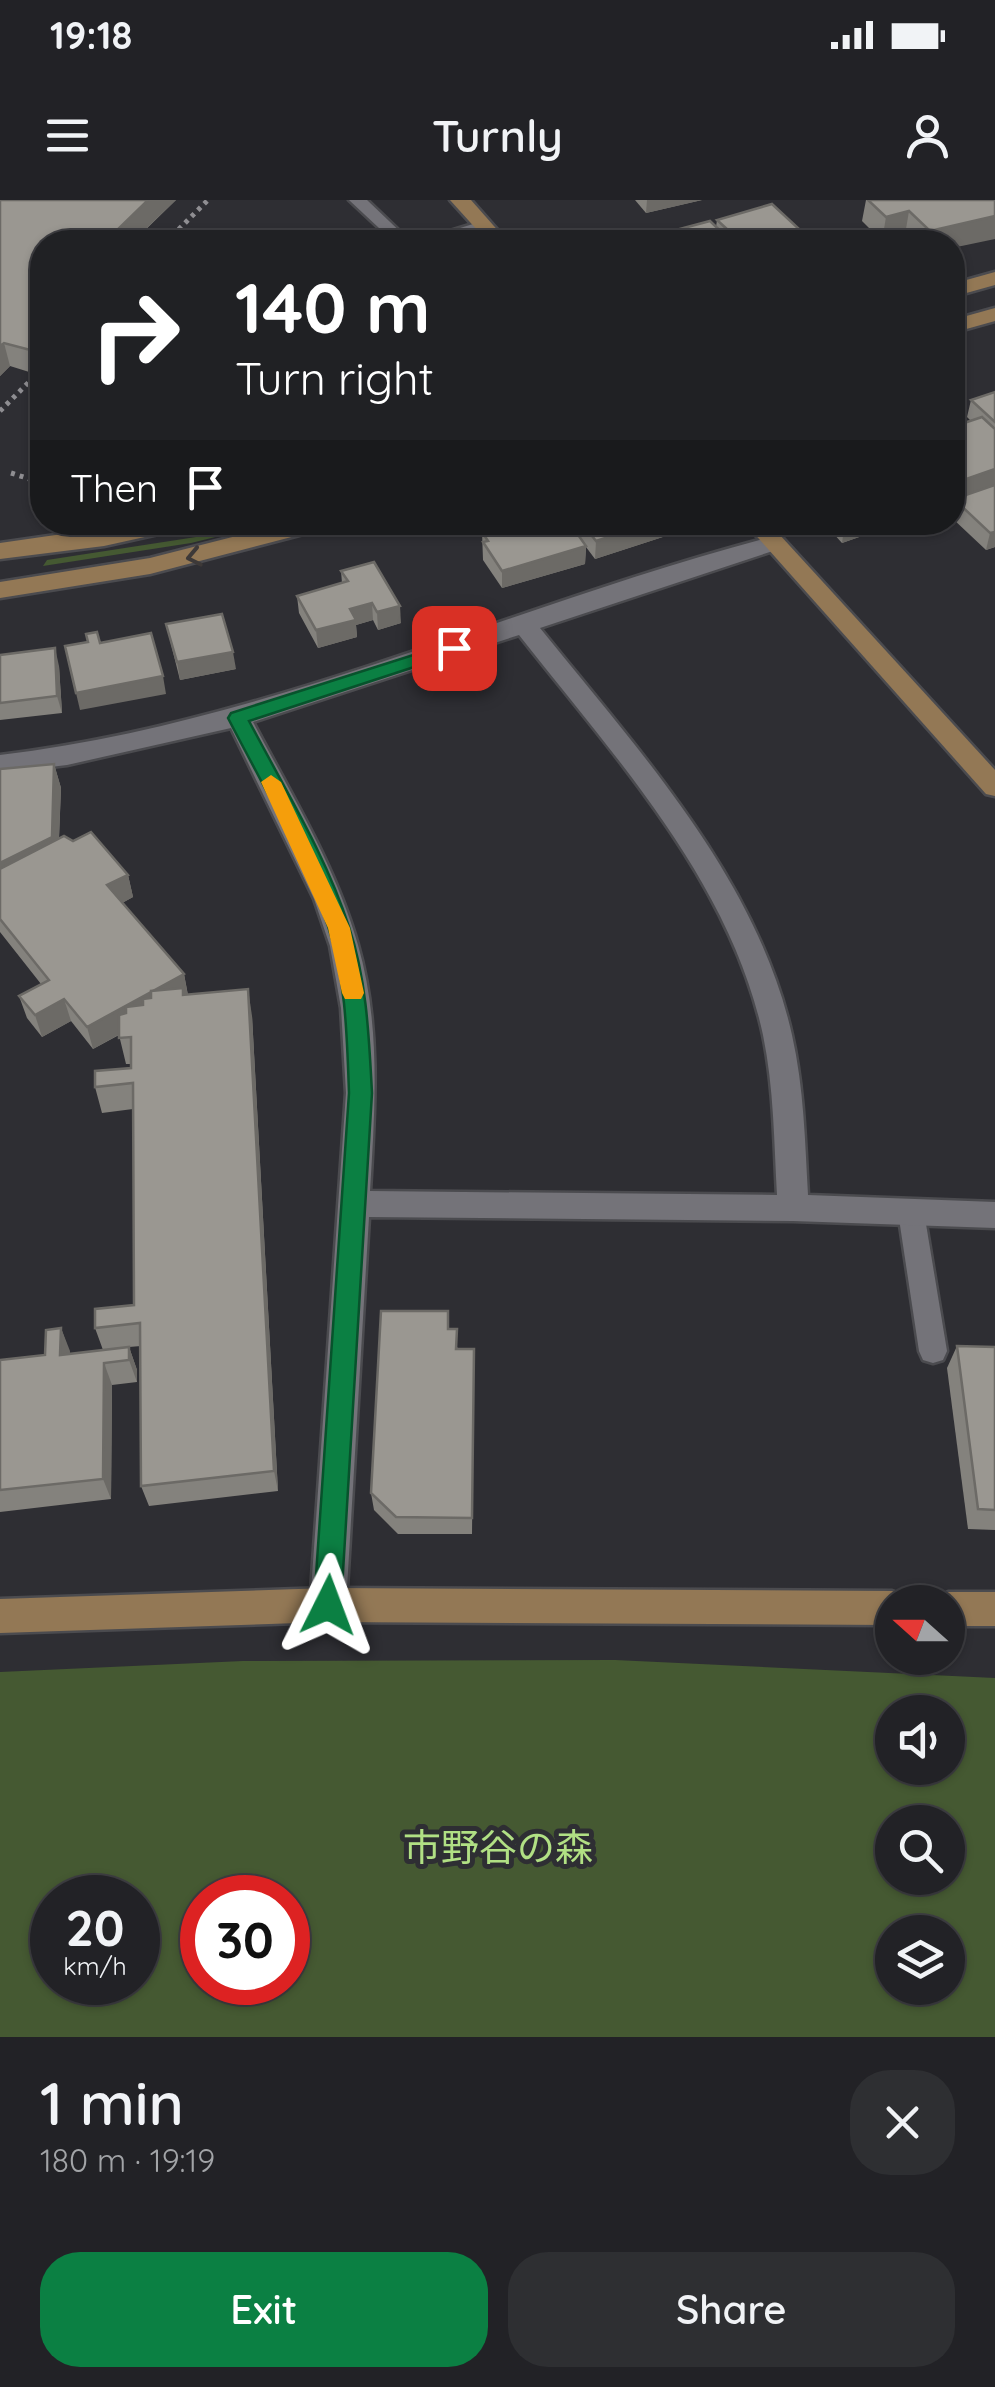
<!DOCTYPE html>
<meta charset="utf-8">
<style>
body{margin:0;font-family:Quicksand,"Noto Sans JP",sans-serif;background:#2e2f32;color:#f1f3f6;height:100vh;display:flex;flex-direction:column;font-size:38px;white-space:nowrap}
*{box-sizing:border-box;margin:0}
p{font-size:32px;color:#a2a4a7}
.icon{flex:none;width:55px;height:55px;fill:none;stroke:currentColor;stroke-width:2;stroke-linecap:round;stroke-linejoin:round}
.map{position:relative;height:1837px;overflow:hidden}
.side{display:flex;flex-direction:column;background:#222226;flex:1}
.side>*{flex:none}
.hud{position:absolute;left:30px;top:30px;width:935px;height:305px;border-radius:40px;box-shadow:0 2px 8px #0004,0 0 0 2px #3f3f43;background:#202124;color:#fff;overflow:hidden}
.needle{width:65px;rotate:291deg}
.controls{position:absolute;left:875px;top:1385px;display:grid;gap:20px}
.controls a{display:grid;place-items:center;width:90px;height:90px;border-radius:50%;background:#222226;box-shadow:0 2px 8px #0004,0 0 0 2px #3f3f43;font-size:50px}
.speed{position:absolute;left:30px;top:1675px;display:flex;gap:20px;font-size:50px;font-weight:700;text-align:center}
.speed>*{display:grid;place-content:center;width:130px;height:130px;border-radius:50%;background:#222226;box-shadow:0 2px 8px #0004,0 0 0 2px #3f3f43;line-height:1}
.speed small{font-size:25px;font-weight:400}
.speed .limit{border:15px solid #d22;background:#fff;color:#111}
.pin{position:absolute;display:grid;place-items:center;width:85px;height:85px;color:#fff;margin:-42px;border-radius:20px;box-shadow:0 5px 15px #0006}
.me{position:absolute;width:110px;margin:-55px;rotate:3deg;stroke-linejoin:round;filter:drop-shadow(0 0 8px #0008)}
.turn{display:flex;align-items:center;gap:35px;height:210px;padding:0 40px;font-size:45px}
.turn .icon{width:130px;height:130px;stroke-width:2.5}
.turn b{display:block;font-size:70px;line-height:85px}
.then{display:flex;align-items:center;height:95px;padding:0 40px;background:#0003;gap:20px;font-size:38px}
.round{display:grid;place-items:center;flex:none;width:105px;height:105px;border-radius:40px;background:#2e2f32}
.head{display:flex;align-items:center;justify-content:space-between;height:170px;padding:0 40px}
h1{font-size:60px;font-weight:600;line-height:75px}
.primary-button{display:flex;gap:20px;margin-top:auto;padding:20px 40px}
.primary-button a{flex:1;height:115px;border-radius:40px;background:#0b8043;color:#fff;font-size:40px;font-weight:600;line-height:115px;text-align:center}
.primary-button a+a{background:#2e2f32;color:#f1f3f6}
.status{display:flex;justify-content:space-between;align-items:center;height:70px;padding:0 50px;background:#222226;direction:ltr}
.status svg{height:28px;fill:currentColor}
header{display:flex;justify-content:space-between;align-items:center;height:130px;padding:0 40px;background:#222226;font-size:45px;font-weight:600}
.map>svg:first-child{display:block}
.green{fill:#455932;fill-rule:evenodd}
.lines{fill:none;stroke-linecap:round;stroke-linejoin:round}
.lane-casing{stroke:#4b4b4f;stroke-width:5}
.street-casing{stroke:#4b4b4f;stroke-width:5}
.secondary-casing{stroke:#4b4b4f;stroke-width:5}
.path{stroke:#8f8e92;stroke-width:5;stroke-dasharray:4 5;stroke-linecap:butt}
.lane{fill:#747379;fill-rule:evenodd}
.street{fill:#747379;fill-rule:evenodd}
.secondary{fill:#937855;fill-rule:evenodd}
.wall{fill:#84827d}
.shaded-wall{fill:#6c6a66}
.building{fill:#9a9791;stroke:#6c6a66;stroke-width:2.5}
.oneway{stroke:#3d3938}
.route{fill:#0b8043;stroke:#07532c;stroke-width:2.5}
.slow{fill:#f59e0b}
.labels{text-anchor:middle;stroke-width:10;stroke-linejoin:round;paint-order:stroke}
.near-park-label{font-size:38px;fill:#b1e084;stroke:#2e2e33}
</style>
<div class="status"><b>19:18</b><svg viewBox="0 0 49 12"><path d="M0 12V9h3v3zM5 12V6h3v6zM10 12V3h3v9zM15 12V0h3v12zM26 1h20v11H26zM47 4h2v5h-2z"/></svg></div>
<header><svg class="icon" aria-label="menu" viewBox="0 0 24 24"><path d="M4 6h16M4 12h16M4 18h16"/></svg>Turnly<svg class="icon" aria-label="person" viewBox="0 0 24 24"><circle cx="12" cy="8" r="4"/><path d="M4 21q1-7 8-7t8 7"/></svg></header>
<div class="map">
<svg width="995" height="1837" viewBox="0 0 995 1837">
<rect width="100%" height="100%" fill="#2e2e33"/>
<!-- green -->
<g class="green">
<polygon points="258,322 272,323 191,343 43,366 47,360 196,337"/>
<path d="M 615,1460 L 995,1478 L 995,1837 L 0,1837 L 0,1472 L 243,1461 ZM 892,1512 L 948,1512 L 948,1568 L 892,1568 ZM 892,1622 L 948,1622 L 948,1678 L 892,1678 ZM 52,1698 L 138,1698 L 138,1782 L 52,1782 ZM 202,1698 L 288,1698 L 288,1782 L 202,1782 ZM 892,1732 L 948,1732 L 948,1788 L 892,1788 Z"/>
</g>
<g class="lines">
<defs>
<g id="lane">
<polygon points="349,0 367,0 411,42 394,42"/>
<polygon points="483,21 491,26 489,30 439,42 414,42"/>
<polygon points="911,1001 920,1004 924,1012 947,1151 943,1160 933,1163 923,1160 919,1151 898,1012 902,1004"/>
</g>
<path id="street" d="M 774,336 L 786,343 L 782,348 L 540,428 C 638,550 757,678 792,835 C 804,888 805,942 808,995 L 995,1002 L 995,1028 L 793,1021 L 369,1017 L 346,1405 L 341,1417 L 328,1422 L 315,1417 L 310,1405 L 346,893 L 341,808 L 330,746 L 314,699 L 231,528 L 67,565 L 0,573 L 0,555 C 269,523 514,404 774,336 ZM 519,435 C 614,556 730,681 763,835 C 774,888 774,942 777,995 L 370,991 C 375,909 381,825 358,745 C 336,667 291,594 253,522 Z"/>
<g id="secondary">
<polygon points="450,0 471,0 508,42 488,42"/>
<polygon points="995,72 995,85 952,97 952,84"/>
<polygon points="995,108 995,121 952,133 952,120"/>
<polygon points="146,322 193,322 190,327 104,346 0,359 0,343"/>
<polygon points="291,322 333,322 330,327 150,374 0,398 0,382 150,358"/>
<polygon points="744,322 768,322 995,570 995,596 986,594"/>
<polygon points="328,1388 892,1391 905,1396 907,1402 892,1402 892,1425 328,1422 0,1433 0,1399"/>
<polygon points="948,1392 995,1392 995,1426 948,1426 948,1402 933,1402"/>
</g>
</defs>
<!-- lane casing -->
<use href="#lane" class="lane-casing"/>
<!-- street casing -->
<use href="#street" class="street-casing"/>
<!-- secondary casing -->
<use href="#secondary" class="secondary-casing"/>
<!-- path -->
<g class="path">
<polyline points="166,42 208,0"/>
<polyline points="0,211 34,177"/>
<polyline points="11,273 42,283"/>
</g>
<!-- lane -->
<use href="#lane" class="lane"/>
<!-- street -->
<use href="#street" class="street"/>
<!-- secondary -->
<use href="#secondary" class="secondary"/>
</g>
<!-- wall -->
<g class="wall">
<polygon points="0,0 176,0 136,39 42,42 42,176 10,166 0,176"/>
<polygon points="635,0 702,0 646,13"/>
<polygon points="866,0 995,0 952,42 913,42 905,35 882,41 862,21"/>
<polygon points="717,20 813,42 631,42 716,27"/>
<polygon points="995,192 995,347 986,350 952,318 952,227 971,221 967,217 971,200"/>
<polygon points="515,322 673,322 672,334 595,359 586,347 585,364 502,388 483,360 482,332"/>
<polygon points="816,322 902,322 842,343 832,332 827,334"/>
<polygon points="341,371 401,423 378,430 373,420 356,425 357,437 318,448 299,413 297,396 342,383"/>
<polygon points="166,424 236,469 180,480"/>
<polygon points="0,455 59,466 62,513 0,520"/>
<polygon points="54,564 61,588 59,639 128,675 133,697 122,703 184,774 188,795 252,816 278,1291 149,1306 141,1286 141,1146 129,1147 137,1170 137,1182 112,1185 111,1299 0,1312 0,1160 45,1155 61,1128 70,1154 103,1150 95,1128 134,1105 133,909 102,913 95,887 131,868 131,864 126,864 119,835 93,849 71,821 42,837 27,818 19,796 41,784 0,732 0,569"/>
<polygon points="448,1111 449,1129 458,1149 474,1149 472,1334 398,1334 374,1310 371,1293"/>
<polygon points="957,1146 995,1147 995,1330 968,1329 947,1168"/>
</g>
<!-- shaded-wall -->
<g class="shaded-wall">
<polygon points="148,0 176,0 132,42 114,33"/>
<polygon points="647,0 702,0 646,13"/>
<polygon points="909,11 905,35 882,41 886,17"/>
<polygon points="995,16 995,39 952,48 952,42 928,42 930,31"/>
<polygon points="4,143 10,166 0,176 0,146"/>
<polygon points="42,147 42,173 38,152"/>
<polygon points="995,269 995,291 954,299 952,306 952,284"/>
<polygon points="655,322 673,322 672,334 595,359 596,341"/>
<polygon points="829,322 833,322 832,332 827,334"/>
<polygon points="845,322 902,322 842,343"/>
<polygon points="995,332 995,347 986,350 990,333"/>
<polygon points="586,346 585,364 502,388 502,371"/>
<polygon points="372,403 373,420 356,425 357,437 318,448 316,430 350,409"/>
<polygon points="400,406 401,423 378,430 377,412"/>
<polygon points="55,448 59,466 62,513 57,496"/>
<polygon points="233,452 236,469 180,480 177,462"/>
<polygon points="163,476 166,494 80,510 76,493"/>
<polygon points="54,564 61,588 58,660 0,690 0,663"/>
<polygon points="128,675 133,697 113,708 107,685"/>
<polygon points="184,774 188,796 93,849 87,827"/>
<polygon points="248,789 252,816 278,1291 274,1271"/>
<polygon points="64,799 71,821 42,837 35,815"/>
<polygon points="61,1128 70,1151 69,1177 60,1155"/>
<polygon points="129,1147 137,1170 137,1182 129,1160"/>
<polygon points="104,1163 112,1185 111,1299 103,1279"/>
</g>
<!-- building -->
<g class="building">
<polygon points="0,0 148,0 114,33 149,42 42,42 42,147 38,152 4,143 0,146"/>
<polygon points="868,0 995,0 995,16 930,31 909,11 886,17"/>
<polygon points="772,4 813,42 741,42 717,20"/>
<polygon points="710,21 732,42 631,42"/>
<polygon points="995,192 995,222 971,200"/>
<polygon points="982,217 995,229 995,269 952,284 952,227"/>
<polygon points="995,285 995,332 990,333 954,299"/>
<polygon points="515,322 569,322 586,346 502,371 483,342 488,341 482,332"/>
<polygon points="581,322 655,322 596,341"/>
<polygon points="374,362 400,406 377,412 372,403 350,409 356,420 316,430 297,396 348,381 341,371"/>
<polygon points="222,414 233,452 177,462 166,424"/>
<polygon points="97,432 100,443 151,433 163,476 76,493 65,446 88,442 86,434"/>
<polygon points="55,448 57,496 0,503 0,455"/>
<polygon points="54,564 52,637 0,663 0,569"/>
<polygon points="91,632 128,675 107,685 184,774 87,827 64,799 35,815 19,796 49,780 0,719 0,669 64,636 73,641"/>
<polygon points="183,788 183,795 248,789 274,1271 141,1286 140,1123 95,1128 95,1109 134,1105 133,883 95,887 95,871 131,868 131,837 119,838 119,815 126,813 126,807 143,805 143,799 151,798 151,791"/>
<polygon points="381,1111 448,1111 448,1129 457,1129 456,1149 474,1149 472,1318 396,1317 371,1293"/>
<polygon points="61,1128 60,1155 129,1147 129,1160 104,1163 103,1279 0,1290 0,1160 45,1155 46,1130"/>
<polygon points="957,1146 995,1147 995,1310 978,1309"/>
</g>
<!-- one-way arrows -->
<defs><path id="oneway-chevron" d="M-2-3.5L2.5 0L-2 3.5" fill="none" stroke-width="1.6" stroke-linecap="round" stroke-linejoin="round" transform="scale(2.5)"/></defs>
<use class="oneway" href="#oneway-chevron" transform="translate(194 357) rotate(168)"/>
<!-- route -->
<path class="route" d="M 454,442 L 460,444 L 460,452 L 249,521 C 284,588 326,655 349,727 C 367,781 369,838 372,893 L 341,1405 L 337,1414 L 328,1418 L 318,1414 L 314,1405 L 349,893 C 347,837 346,779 328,726 C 303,654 263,586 228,518 L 231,513 Z"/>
<!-- slow -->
<polygon class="slow" points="271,575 281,582 350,728 364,793 361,799 345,799 342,793 328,728 261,582"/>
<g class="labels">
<!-- near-park labels -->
<g class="near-park-label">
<text x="498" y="1661">市野谷の森</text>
</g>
</g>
</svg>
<div class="controls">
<a><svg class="needle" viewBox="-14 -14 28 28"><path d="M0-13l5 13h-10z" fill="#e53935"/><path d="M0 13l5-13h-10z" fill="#a2a4a7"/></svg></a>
<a><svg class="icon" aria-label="sound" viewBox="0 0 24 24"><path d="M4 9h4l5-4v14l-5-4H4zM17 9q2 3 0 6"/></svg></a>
<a><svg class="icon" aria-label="search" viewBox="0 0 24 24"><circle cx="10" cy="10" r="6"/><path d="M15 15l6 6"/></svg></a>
<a><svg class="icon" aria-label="layers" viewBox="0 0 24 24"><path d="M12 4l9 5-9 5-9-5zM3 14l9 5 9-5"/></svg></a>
</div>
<div class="speed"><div>20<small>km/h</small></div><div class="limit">30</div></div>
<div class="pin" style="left:454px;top:448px;background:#d93025"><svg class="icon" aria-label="arrive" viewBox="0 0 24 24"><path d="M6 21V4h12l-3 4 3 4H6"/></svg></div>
<svg class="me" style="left:328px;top:1405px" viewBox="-20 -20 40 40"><path d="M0-17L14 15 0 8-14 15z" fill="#0b8043" stroke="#fff" stroke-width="4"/></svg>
<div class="hud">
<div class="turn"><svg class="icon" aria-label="right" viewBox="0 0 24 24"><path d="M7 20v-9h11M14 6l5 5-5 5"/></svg><div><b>140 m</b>Turn right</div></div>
<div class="then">Then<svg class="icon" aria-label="arrive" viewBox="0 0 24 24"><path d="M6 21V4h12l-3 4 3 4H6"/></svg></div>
</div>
</div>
<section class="side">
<div class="head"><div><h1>1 min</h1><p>180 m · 19:19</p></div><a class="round"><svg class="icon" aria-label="close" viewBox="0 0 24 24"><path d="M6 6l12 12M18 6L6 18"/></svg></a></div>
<div class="primary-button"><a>Exit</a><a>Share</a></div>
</section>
